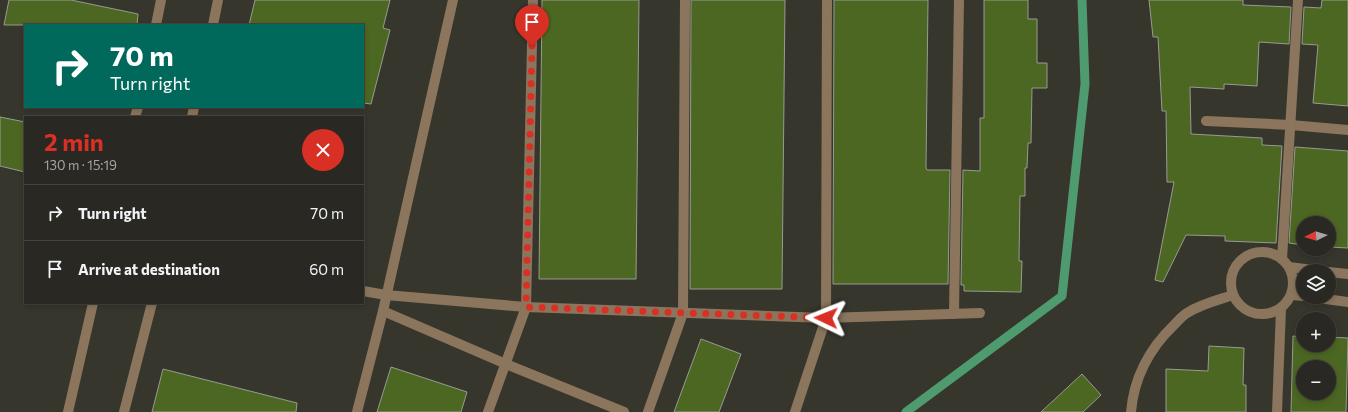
<!DOCTYPE html>
<meta charset="utf-8">
<style>
body{margin:0;font-family:Commissioner,sans-serif;background:#31302a;color:#f1f3f6;height:100vh;display:flex;flex-direction:column;font-size:15px;white-space:nowrap}
*{box-sizing:border-box;margin:0}
p{font-size:13px;color:#a5a6a5}
.icon{flex:none;width:22px;height:22px;fill:none;stroke:currentColor;stroke-width:2;stroke-linecap:round;stroke-linejoin:round}
.map{position:relative;flex:1;overflow:hidden}
.drawer{position:absolute;left:24px;top:116px;width:340px;height:188px;display:flex;flex-direction:column;background:#292822;border-radius:0px;box-shadow:0 2px 6px #0003,0 0 0 1px #454440}
.drawer>*{flex:none}
.hud{position:absolute;left:24px;top:24px;width:340px;height:84px;border-radius:0px;box-shadow:0 2px 6px #0003,0 0 0 1px #454440;background:#00695c;color:#fff;overflow:hidden}
.needle{width:26px;rotate:265deg}
.controls{position:absolute;left:1296px;top:216px;display:grid;gap:8px}
.controls a{display:grid;place-items:center;width:40px;height:40px;border-radius:50%;background:#292822;box-shadow:0 2px 6px #0003,0 0 0 1px #454440;font-size:20px}
.pin{position:absolute;display:grid;place-items:center;width:34px;height:34px;color:#fff;margin:-41px -17px;border-radius:50% 50% 50% 0;rotate:-45deg;box-shadow:0 0 4px #0007}
.pin .icon{rotate:45deg}
.me{position:absolute;width:44px;margin:-22px;rotate:272deg;stroke-linejoin:round;filter:drop-shadow(0 0 3px #0008)}
.turn{display:flex;align-items:center;gap:14px;height:84px;padding:0 20px;font-size:18px}
.turn .icon{width:52px;height:52px;stroke-width:2.5}
.turn b{display:block;font-size:28px;line-height:34px}
.round{display:grid;place-items:center;flex:none;width:42px;height:42px;border-radius:21px;background:#31302a}
.headline{display:flex;align-items:center;justify-content:space-between;height:68px;padding:0 20px}
h1{font-size:24px;font-weight:700;line-height:30px;color:#d93025}
ul{padding:0;list-style:none}
li{display:flex;align-items:center;gap:12px;height:56px;padding:0 20px;border-top:1px solid #454440}
li div{flex:1}
li b{display:block;font-size:15px}
li em{font-style:normal}
.map>svg:first-child{display:block}
.lines{fill:none;stroke-linecap:round;stroke-linejoin:round}
.stream{stroke:#4f9b70;stroke-width:9}
.building{fill:#4c6722;stroke:#979b92;fill-rule:evenodd}
.minor{stroke:#8b755d;stroke-width:10}
.route{stroke:#d93025;stroke-width:7;stroke-dasharray:0 12.6}
</style>
<div class="map">
<svg width="1348" height="412" viewBox="0 0 1348 412">
<rect width="100%" height="100%" fill="#37362d"/>
<g class="lines">
<!-- stream -->
<polyline class="stream" points="906,412 1062,296 1085,84 1082,0"/>
</g>
<!-- building -->
<g class="building">
<polygon points="9,0 71,0 138,14 137,25 4,25"/>
<polygon points="255,0 390,0 383,28 390,30 371,104 363,103 363,25 249,25"/>
<polygon points="542,0 639,0 636,279 539,279"/>
<polygon points="691,0 785,0 782,289 690,289"/>
<polygon points="834,0 928,0 926,168 927,170 950,170 948,284 833,284"/>
<polygon points="984,0 1028,0 1028,19 1037,19 1037,63 1047,63 1047,88 1032,88 1031,143 1028,143 1027,168 1025,168 1025,196 1020,196 1019,261 1022,261 1021,292 964,291 964,285 961,285 963,170 980,171 980,118 984,118"/>
<polygon points="1149,0 1243,0 1243,5 1291,7 1289,44 1259,42 1257,86 1224,84 1224,89 1190,87 1191,134 1262,138 1262,145 1282,146 1276,243 1225,241 1225,236 1186,235 1163,282 1155,280 1174,182 1167,182 1166,111 1162,111 1158,37 1153,37"/>
<polygon points="1322,0 1348,0 1348,106 1313,103 1318,45 1302,44 1304,7 1321,8"/>
<polygon points="0,117 25,122 25,172 0,166"/>
<polygon points="1295,147 1348,151 1348,248 1329,247 1329,223 1303,223 1303,245 1289,243"/>
<path d="M 1293,336 L 1303,337 L 1303,345 L 1329,345 L 1329,337 L 1348,338 L 1346,412 L 1291,412 ZM 1303,367 L 1329,367 L 1329,393 L 1303,393 Z"/>
<polygon points="701,339 741,354 719,412 674,412"/>
<polygon points="1209,346 1244,348 1243,385 1246,385 1246,412 1166,412 1166,369 1208,371"/>
<polygon points="391,367 467,392 461,412 377,412"/>
<polygon points="163,369 297,403 296,412 152,412"/>
<polygon points="1082,374 1101,395 1083,412 1041,412"/>
</g>
<g class="lines">
<!-- minor -->
<g class="minor">
<polyline points="156,25 161,0"/>
<polyline points="213,25 218,0"/>
<polyline points="135,117 138,107"/>
<polyline points="192,117 194,107"/>
<polyline points="1206,121 1291,125 1348,130"/>
<circle cx="1262" cy="283" r="31"/>
<polyline points="1282,259 1298,0"/>
<polyline points="1289,267 1321,271"/>
<polyline points="1329,272 1348,274"/>
<polyline points="363,291 386,295 526,307 826,318 980,313"/>
<polyline points="1292,295 1303,296"/>
<polyline points="1311,297 1348,302"/>
<polyline points="383,311 506,364 624,412"/>
<polyline points="954,314 959,0"/>
<polyline points="68,412 93,303"/>
<polyline points="124,412 152,303"/>
<polyline points="357,412 383,311 453,0"/>
<polyline points="488,412 526,307 533,0"/>
<polyline points="648,412 683,313 685,0"/>
<polyline points="795,412 826,318 827,0"/>
<path d="M 1131,412 C 1134,377 1149,349 1174,325 C 1178,321 1182,316 1187,313 C 1201,304 1218,300 1233,295"/>
<polyline points="1277,412 1281,309"/>
</g>
</g>
<g class="lines">
<!-- route -->
<polyline class="route" points="532,46 526,307 826,318"/>
</g>
</svg>
<div class="controls">
<a><svg class="needle" viewBox="-14 -14 28 28"><path d="M0-13l5 13h-10z" fill="#e53935"/><path d="M0 13l5-13h-10z" fill="#a5a6a5"/></svg></a>
<a><svg class="icon" aria-label="layers" viewBox="0 0 24 24"><path d="M12 4l9 5-9 5-9-5zM3 14l9 5 9-5"/></svg></a>
<a>+</a>
<a>−</a>
</div>
<div class="pin" style="left:532px;top:46px;background:#d93025"><svg class="icon" aria-label="arrive" viewBox="0 0 24 24"><path d="M6 21V4h12l-3 4 3 4H6"/></svg></div>
<svg class="me" style="left:826px;top:318px" viewBox="-20 -20 40 40"><path d="M0-17L14 15 0 8-14 15z" fill="#d93025" stroke="#fff" stroke-width="4"/></svg>
<div class="hud">
<div class="turn"><svg class="icon" aria-label="right" viewBox="0 0 24 24"><path d="M7 20v-9h11M14 6l5 5-5 5"/></svg><div><b>70 m</b>Turn right</div></div>
</div>
<section class="drawer">
<div class="headline"><div><h1>2 min</h1><p>130 m · 15:19</p></div><a class="round" style="background:#d93025;color:#fff"><svg class="icon" aria-label="close" viewBox="0 0 24 24"><path d="M6 6l12 12M18 6L6 18"/></svg></a></div>
<ul>
<li><svg class="icon" aria-label="right" viewBox="0 0 24 24"><path d="M7 20v-9h11M14 6l5 5-5 5"/></svg><div><b>Turn right</b></div><em>70 m</em></li>
<li><svg class="icon" aria-label="arrive" viewBox="0 0 24 24"><path d="M6 21V4h12l-3 4 3 4H6"/></svg><div><b>Arrive at destination</b></div><em>60 m</em></li>
</ul>
</section>
</div>
